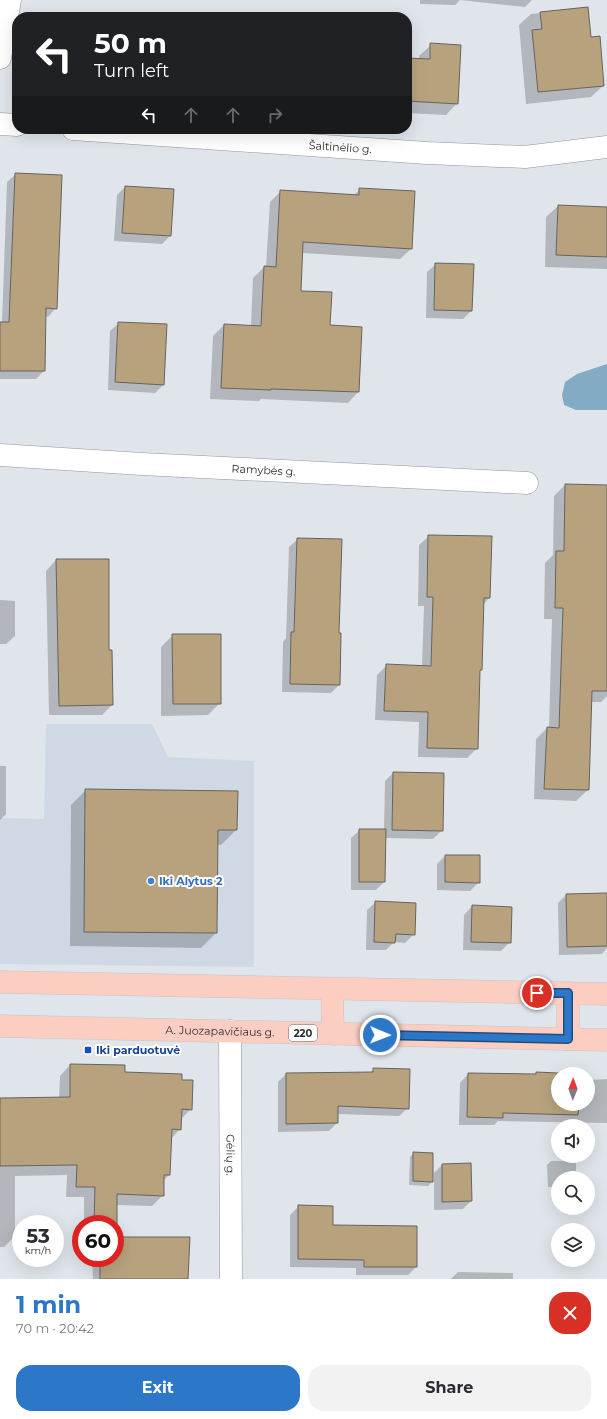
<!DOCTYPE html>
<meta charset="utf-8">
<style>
body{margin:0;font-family:Montserrat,sans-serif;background:#f2f2f3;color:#2b2b33;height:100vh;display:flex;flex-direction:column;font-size:15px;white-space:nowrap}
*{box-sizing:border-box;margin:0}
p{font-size:13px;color:#7c7c81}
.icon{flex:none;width:22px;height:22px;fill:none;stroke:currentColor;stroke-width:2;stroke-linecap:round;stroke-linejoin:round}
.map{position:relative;height:1279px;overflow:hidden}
.side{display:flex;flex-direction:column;background:#fff;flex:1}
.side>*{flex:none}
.banner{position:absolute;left:12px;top:12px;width:400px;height:122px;border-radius:16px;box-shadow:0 4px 16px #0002;background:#202124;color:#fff;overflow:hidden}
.needle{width:26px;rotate:1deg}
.tools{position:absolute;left:551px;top:1067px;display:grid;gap:8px}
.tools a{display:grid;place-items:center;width:44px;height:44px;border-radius:50%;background:#fff;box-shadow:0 4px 16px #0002;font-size:20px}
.speed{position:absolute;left:12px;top:1215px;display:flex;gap:8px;font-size:20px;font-weight:700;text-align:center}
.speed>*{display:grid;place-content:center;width:52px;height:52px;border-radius:50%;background:#fff;box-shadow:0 4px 16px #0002;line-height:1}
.speed small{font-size:10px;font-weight:400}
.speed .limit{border:6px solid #d22;background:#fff;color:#111}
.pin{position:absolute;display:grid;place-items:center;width:34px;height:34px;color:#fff;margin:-17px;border:2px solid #fff;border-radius:50%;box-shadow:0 1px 4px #0007}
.me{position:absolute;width:44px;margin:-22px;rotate:91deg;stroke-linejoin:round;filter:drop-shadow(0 0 3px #0008)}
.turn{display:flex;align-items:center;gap:14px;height:84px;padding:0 16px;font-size:18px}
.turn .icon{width:52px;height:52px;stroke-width:2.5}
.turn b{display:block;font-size:28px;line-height:34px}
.lanes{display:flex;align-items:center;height:38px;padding:0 16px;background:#0003;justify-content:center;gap:20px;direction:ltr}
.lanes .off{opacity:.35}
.round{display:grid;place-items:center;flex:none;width:42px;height:42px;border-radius:16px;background:#f2f2f3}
.overview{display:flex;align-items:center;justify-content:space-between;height:68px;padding:0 16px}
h1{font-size:24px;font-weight:700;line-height:30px;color:#2c77c7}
.cta{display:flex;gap:8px;margin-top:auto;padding:8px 16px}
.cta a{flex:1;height:46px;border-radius:16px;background:#2c77c7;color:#fff;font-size:16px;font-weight:700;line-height:46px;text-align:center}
.cta a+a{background:#f2f2f3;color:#2b2b33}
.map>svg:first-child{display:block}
.built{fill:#cfd9e5}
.water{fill:#83abc3}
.shadow{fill:#0003}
.building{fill:#b8a27e;stroke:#66635e}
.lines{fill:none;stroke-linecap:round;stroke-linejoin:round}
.minor-casing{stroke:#91959b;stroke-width:23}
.primary-casing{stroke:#c3c4c4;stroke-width:23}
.minor{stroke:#fff;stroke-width:22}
.primary{stroke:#fccec1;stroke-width:22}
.route-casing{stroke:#1d4d81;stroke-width:10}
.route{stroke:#2c77c7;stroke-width:7}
.shop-dot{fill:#3f7fe0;stroke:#fff;stroke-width:1.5}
.transit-dot{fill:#1a4fb4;stroke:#fff;stroke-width:1.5}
.labels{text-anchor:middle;stroke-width:4;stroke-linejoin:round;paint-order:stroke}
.shield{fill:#fff;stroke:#6a6b6d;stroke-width:1}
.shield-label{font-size:10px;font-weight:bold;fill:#2a2b2e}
.street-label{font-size:11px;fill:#2a2b2e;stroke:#fff}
.shop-label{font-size:11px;font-weight:bold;fill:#366cbe;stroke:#fff;text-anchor:start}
.transit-label{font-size:11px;font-weight:bold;fill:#164399;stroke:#fff;text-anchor:start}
</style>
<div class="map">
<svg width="607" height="1279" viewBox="0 0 607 1279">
<rect width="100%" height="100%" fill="#e0e5eb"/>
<!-- built -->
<polygon class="built" points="46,724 152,724 168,757 254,761 254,967 0,964 0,818 44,819"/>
<!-- water -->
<polygon class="water" points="607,364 607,410 576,410 564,405 562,395 565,382 577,374"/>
<!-- shadow -->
<g class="shadow">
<polygon points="420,0 532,0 525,7 460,0 455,5 420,4"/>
<polygon points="587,8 590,38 603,86 591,97 526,104 519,25 531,14"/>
<polygon points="431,45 457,103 446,115 407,113 407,59 419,60 419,56"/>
<polygon points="16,174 56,308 48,317 45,316 44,371 36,379 0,379 0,323 2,323 7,182"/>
<polygon points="125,187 170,236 162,244 114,241 117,195"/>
<polygon points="360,189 411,249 400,259 302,253 300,292 358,392 348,403 261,399 259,401 210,399 213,336 224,325 251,326 253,278 264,267 266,267 270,202 281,191 353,196"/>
<polygon points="558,206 607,208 607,269 545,267 546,217"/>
<polygon points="436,264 471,311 463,319 426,318 427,272"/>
<polygon points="119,323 163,385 155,393 108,390 110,331"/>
<polygon points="565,485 607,486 607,696 601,702 591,702 588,790 576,801 534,799 536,739 547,728 549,728 552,619 544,619 545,563 553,555 554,496"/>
<polygon points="429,536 490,537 489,598 483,605 481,670 479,672 477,748 467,758 418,757 419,722 375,720 377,675 387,665 422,666 424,606 418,606 419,545"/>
<polygon points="298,539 339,685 331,693 282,692 283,642 286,638 289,547"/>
<polygon points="56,560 112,705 102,715 49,715 46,571"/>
<polygon points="0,600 15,601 15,636 6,644 0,644"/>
<polygon points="173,635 220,703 208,715 161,716 161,647"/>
<polygon points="0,766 6,766 6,814 0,820"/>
<polygon points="393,773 442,830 433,839 385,838 384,882 376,890 351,890 351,838 360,830 384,830 385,781"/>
<polygon points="86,790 236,830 221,845 217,845 216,933 201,948 70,946 71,805"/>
<polygon points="445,856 479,882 470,891 437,890 437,864"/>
<polygon points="607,894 607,948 602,954 559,955 558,903 566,895"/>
<polygon points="376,902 414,934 405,943 394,942 386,950 366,950 367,910"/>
<polygon points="472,906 510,942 501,951 463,950 464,915"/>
<polygon points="70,1065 181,1081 191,1109 181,1119 180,1129 171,1139 169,1175 163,1181 163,1195 152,1206 116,1205 115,1236 115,1224 84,1224 84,1197 66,1197 67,1175 15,1176 15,1236 4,1247 0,1247 0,1099 59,1098 60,1076"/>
<polygon points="374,1069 408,1108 399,1116 337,1114 337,1123 329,1131 278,1132 278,1082 286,1074 370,1073"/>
<polygon points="536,1073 561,1074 558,1074 558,1104 588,1104 588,1080 607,1079 607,1123 498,1121 494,1125 459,1125 460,1083 468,1074 534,1075"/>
<polygon points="414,1153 432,1182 428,1186 409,1185 410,1157"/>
<polygon points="551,1161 576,1161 576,1178 558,1178 558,1187 548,1187 547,1165"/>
<polygon points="470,1164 471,1201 463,1209 434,1210 434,1173 442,1165"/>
<polygon points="299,1206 332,1226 416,1267 408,1275 356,1275 356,1268 290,1267 290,1215"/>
<polygon points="115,1238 187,1279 93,1279 92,1258 115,1258"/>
<polygon points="458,1272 513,1273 513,1279 451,1279"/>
</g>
<!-- building -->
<g class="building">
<polygon points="588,7 591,37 600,36 604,86 538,92 532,30 542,29 540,12"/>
<polygon points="430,43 461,45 458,104 407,101 407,58 430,59"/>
<polygon points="15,173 62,175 57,309 46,308 45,371 0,371 0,322 9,322"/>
<polygon points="125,186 174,189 171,236 122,233"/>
<polygon points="359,188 415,191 412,249 303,242 301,291 332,292 330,325 362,327 359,392 271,389 271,390 221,388 224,324 261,326 264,266 276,267 280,190 359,195"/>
<polygon points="558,205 607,207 607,257 556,255"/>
<polygon points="435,263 474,264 472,311 434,310"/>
<polygon points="118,322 167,324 164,385 115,382"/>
<polygon points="565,484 607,485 607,691 592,691 589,790 544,789 547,727 559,728 563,608 555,608 556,551 564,551"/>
<polygon points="428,535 492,536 490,598 484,598 482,670 480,670 478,749 427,748 428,712 384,711 386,664 431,666 433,597 427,597"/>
<polygon points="297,538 342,539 339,633 341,633 340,685 290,684 291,632 294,632"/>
<polygon points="56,559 109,559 109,650 112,650 113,705 59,706"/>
<polygon points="172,634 221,634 221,704 173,704"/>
<polygon points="393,772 444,773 443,831 392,830"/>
<polygon points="85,789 238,791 237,830 218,830 217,933 84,932"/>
<polygon points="359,829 386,829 385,882 359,882"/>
<polygon points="445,855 480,855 480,883 445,882"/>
<polygon points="607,893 607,946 567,947 566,894"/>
<polygon points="375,901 416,903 415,935 396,934 395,943 374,942"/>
<polygon points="472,905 512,907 511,943 471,942"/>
<polygon points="70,1064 125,1065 125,1072 182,1074 182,1080 193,1080 192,1110 182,1109 181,1130 172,1129 170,1175 164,1175 164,1196 117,1194 117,1224 94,1224 95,1187 76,1187 77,1165 0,1166 0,1098 70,1097"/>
<polygon points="373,1068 410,1069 409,1109 338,1106 338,1123 286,1124 286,1073 373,1072"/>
<polygon points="536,1072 580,1074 558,1074 558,1104 579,1104 578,1115 503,1113 503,1118 467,1117 468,1073 536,1074"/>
<polygon points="413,1152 433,1153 433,1182 413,1181"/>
<polygon points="471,1163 472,1201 442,1202 442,1164"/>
<polygon points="298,1205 333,1206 333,1225 417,1226 417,1267 364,1267 364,1260 298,1259"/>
<polygon points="115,1237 190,1237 188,1279 100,1279 100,1258 115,1258"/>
</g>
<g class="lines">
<defs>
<g id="minor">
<polyline points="0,58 10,0"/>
<polyline points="0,124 17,125"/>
<path id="s1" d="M 73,129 L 427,153 L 525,157 L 607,147"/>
<path id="s2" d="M 0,455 L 142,464 L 527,483"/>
<path id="s3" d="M 230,1031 L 231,1279"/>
</g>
<g id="primary">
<polyline points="0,982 607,994"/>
<polyline points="332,989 333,1034"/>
<path id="s4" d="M 0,1026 L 607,1040"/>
<polyline points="568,1039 568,993"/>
</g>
</defs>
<!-- minor casing -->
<use href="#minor" class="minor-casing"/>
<!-- primary casing -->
<use href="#primary" class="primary-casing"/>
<!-- minor -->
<use href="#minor" class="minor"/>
<!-- primary -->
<use href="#primary" class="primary"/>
</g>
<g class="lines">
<defs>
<polyline id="route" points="380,1035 568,1039 568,993 537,993"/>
</defs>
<!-- route casing -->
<use href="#route" class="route-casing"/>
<!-- route -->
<use href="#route" class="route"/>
</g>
<!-- markers -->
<circle class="shop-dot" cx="151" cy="881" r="4"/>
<rect class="transit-dot" x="84" y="1046" width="8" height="8" rx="2"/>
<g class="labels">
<!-- shield labels -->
<rect class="shield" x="289" y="1025" width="28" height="16" rx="3"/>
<g class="shield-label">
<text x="303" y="1037">220</text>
</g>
<!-- street labels -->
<g class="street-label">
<text dy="4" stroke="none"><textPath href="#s1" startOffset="268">Šaltinėlio g.</textPath></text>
<text dy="4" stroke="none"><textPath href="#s2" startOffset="264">Ramybės g.</textPath></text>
<text dy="4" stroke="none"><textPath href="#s4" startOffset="220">A. Juozapavičiaus g.</textPath></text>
<text dy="4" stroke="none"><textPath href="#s3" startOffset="124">Gėlių g.</textPath></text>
</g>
<!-- shop labels -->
<g class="shop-label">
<text x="159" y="885">Iki Alytus 2</text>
</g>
<!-- transit labels -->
<g class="transit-label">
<text x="96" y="1054">Iki parduotuvė</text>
</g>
</g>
</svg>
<div class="tools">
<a><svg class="needle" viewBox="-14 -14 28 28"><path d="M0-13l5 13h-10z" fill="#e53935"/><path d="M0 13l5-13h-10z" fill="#7c7c81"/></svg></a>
<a><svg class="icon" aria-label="sound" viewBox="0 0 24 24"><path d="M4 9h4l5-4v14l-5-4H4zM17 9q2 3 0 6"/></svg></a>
<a><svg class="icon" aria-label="search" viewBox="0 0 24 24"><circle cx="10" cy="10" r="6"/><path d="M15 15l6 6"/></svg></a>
<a><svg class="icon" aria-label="layers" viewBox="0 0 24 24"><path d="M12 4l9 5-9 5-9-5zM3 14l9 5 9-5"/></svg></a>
</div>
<div class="speed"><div>53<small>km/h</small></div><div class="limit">60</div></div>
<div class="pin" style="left:537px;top:993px;background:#d93025"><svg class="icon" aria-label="arrive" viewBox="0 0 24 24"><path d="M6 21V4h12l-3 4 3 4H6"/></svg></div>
<svg class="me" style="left:380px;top:1035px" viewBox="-20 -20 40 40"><circle r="17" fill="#2c77c7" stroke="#fff" stroke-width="3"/><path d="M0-11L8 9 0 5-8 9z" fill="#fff"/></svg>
<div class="banner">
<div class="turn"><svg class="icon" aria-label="left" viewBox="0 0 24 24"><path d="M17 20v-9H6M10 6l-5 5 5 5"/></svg><div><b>50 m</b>Turn left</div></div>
<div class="lanes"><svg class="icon" aria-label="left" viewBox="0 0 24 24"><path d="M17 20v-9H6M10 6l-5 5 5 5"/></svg><svg class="icon off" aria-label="ahead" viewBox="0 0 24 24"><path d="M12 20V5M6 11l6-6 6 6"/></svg><svg class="icon off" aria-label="ahead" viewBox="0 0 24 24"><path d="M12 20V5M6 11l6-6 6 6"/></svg><svg class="icon off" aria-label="right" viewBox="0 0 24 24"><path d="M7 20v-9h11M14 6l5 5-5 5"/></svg></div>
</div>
</div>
<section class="side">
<div class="overview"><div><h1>1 min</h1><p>70 m · 20:42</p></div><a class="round" style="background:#d93025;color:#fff"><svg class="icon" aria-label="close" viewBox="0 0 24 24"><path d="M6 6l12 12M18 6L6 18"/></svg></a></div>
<div class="cta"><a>Exit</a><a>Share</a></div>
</section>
